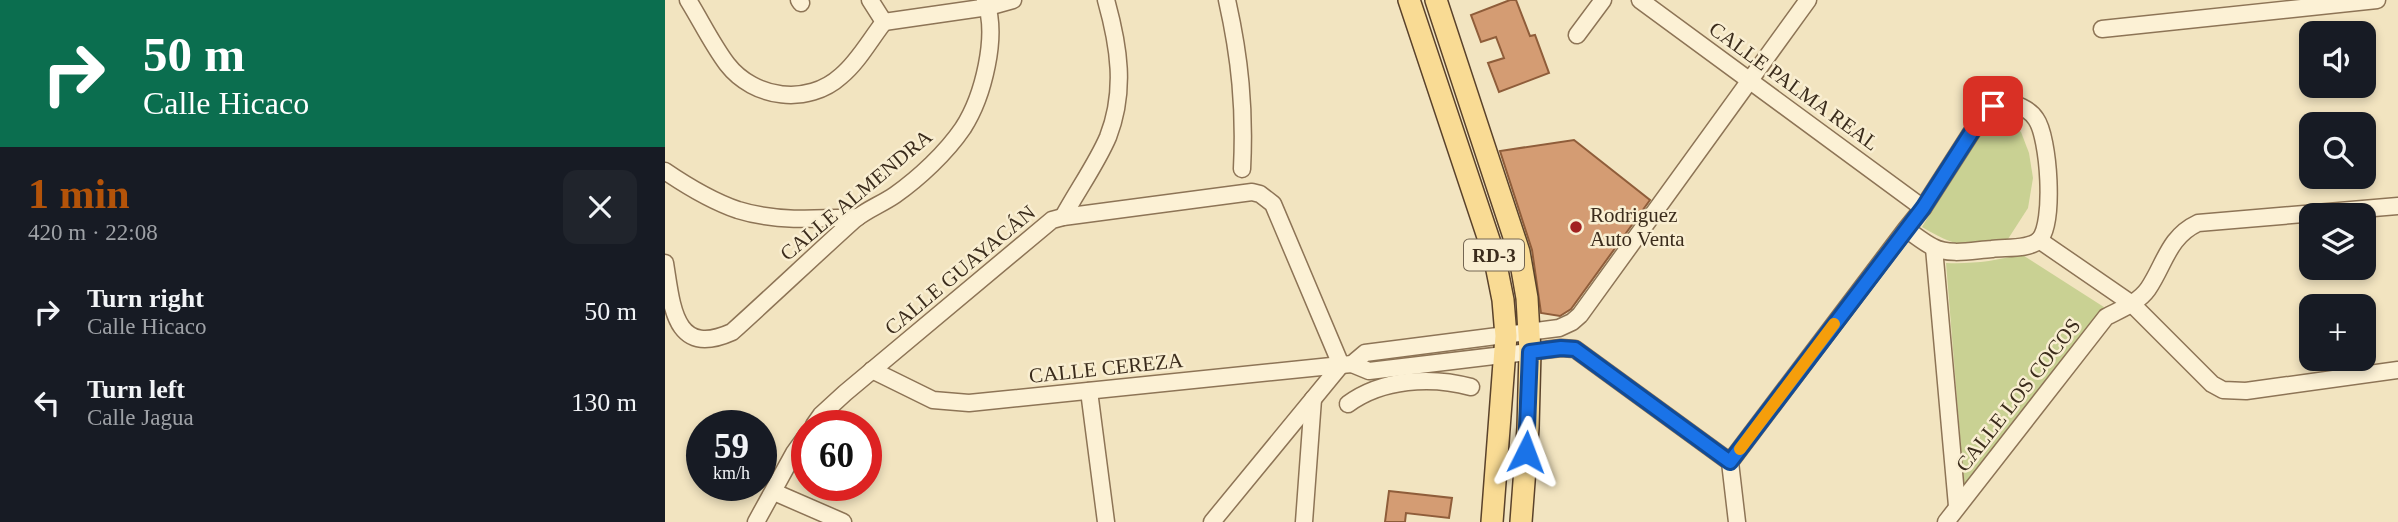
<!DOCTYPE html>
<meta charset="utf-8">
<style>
body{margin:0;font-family:"Times New Roman",serif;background:#20242c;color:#f1f3f6;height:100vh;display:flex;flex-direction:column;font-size:26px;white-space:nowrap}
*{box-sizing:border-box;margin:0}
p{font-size:23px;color:#9ea1a6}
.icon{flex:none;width:38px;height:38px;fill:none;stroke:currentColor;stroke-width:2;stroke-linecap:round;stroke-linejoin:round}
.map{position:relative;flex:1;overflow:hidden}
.details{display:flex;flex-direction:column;background:#171b24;width:665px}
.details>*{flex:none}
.top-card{background:#0b6e4f;color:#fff;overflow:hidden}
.buttons{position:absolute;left:1634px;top:21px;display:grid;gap:14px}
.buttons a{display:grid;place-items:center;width:77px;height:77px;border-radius:14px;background:#171b24;box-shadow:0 4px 10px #0003;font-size:35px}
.speed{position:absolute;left:21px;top:410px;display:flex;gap:14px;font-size:35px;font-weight:700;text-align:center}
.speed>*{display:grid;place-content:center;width:91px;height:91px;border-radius:50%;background:#171b24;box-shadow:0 4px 10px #0003;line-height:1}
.speed small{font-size:18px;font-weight:400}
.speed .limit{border:10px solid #d22;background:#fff;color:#111}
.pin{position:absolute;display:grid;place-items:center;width:60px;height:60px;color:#fff;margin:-30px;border-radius:14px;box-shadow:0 4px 10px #0006}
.me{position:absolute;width:77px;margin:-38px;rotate:3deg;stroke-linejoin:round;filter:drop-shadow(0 0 5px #0008)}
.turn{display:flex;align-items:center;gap:24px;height:147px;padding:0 28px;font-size:32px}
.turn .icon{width:91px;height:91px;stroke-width:2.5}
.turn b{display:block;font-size:49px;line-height:60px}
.round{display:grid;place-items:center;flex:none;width:74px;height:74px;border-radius:14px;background:#20242c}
.overview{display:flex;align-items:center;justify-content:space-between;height:119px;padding:0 28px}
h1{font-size:42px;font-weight:700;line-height:52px;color:#b45309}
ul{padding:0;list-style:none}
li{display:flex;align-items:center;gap:21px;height:91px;padding:0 28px}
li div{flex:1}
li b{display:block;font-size:26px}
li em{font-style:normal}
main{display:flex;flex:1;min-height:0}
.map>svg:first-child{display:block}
.green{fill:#c9d193}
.building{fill:#d49c73;stroke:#8f5d3a;stroke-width:2}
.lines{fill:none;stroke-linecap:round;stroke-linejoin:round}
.minor-casing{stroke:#8d7456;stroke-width:19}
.major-casing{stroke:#5a422b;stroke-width:24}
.minor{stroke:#fcf1d5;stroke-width:16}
.major{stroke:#f9db94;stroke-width:21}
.route-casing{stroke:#114b97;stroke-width:18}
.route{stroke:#1a73e8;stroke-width:12}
.slow{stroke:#f59e0b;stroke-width:12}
.poi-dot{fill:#a22120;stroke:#f9eed1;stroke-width:2.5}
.labels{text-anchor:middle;stroke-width:5;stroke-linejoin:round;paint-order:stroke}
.shield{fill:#f9eed1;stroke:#746652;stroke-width:2}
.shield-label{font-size:19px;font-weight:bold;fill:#3b2c1c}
.street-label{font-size:21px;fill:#3b2c1c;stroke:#f9eed1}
.poi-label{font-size:21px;fill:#3b2c1c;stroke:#f9eed1;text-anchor:start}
</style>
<main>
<section class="details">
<div class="top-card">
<div class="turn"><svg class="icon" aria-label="right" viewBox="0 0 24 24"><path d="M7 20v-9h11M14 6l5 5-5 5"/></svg><div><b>50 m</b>Calle Hicaco</div></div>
</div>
<div class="overview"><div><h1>1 min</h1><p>420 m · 22:08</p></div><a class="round"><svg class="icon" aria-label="close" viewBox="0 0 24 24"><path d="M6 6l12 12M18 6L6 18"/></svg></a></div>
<ul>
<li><svg class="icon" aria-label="right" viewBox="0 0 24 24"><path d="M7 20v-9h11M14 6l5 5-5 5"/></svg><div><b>Turn right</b><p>Calle Hicaco</p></div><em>50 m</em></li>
<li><svg class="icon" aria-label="left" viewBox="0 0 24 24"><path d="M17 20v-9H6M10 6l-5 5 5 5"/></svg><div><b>Turn left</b><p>Calle Jagua</p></div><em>130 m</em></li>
</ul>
</section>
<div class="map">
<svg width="1733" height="522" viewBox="0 0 1733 522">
<rect width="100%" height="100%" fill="#f2e4c0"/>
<!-- green -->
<g class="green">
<path d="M 1337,113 L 1356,132 L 1364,153 L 1368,178 L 1363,208 L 1343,239 C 1303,251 1292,247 1257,227 L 1318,127 Z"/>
<path d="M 1356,254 L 1442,309 L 1299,485 L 1281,263 C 1308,264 1331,261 1356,254 Z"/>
</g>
<!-- building -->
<g class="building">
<polygon points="845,0 851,0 865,36 870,35 884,73 834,92 823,63 839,58 831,37 816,42 806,15"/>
<polygon points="909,140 985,200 906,309 895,316 876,313 867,250 835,151"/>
<polygon points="724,491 787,498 784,518 741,513 740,522 720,522"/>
</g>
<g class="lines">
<defs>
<g id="minor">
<path d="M 23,0 C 36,21 47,44 62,64 C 89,99 143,106 176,76 C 193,62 205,40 219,22"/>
<polyline points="134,0 136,3"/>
<polyline points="205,0 219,22"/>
<path d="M 562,0 C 575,58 580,109 577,169"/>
<polyline points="975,0 1258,208"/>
<polyline points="219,22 323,7 348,0"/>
<polyline points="1437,29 1712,0"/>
<polyline points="912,35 938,0"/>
<path d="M 0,171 C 22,186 47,201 73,210 C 111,222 153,219 193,217"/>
<path d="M 398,217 C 412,191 432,163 443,137 C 461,91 454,46 441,0"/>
<polyline points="1374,240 1467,304 1547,384 1558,390 1581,391 1733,370"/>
<polyline points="1269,248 1292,506"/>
<path d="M 0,263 C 7,306 9,358 67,332 C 108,295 148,257 189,220 C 201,210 217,204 230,195 C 254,178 281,153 298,128 C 318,97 334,35 320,0"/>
<polyline points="687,364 704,371 896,348 910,349 1065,462"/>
<polyline points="207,370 268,400 304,403 676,365 687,364 700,353 894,328 907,322 915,315 1143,0"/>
<polyline points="424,391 441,522"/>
<path d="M 683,404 C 717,379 766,376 806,387"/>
<polyline points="149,425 156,415 180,393 387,220 398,217 587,192 595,194 608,204 676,365 547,522"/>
<path d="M 1065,462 L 1241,229 L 1258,208 L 1317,116 C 1327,106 1335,99 1349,104 C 1358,107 1366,111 1371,119 C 1384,137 1390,224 1374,240 C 1364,250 1340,247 1327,249 C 1309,250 1285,256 1268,247 C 1258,242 1250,235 1241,229"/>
<polyline points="1065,462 1072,522"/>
<polyline points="109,492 178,522"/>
<polyline points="91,522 129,453 142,435"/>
<polyline points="639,522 648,399"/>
<path d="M 1281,522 L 1441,317 C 1456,309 1473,303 1483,289 C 1500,264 1503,237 1533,223 L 1733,206"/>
</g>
<g id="major">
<polyline points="744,0 829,255 838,300 841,336 827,522"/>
<polyline points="771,0 854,252 862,298 865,352 863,428 856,522"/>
</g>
</defs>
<!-- minor casing -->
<use href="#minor" class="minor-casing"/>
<!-- major casing -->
<use href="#major" class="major-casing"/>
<!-- minor -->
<use href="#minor" class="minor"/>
<!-- major -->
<use href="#major" class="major"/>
</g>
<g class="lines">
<defs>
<polyline id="route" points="861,452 865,352 896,348 910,349 1065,462 1258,208 1317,116 1328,106"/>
</defs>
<!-- route casing -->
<use href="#route" class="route-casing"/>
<!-- route -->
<use href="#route" class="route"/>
<!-- slow -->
<polyline class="slow" points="1075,449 1169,324"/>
</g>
<!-- markers -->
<circle class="poi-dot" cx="911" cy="227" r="7"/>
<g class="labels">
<!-- shield labels -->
<rect class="shield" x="799" y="239.5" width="60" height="31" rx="5"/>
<g class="shield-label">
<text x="829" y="262">RD-3</text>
</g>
<!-- street labels -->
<g class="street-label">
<text transform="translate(1129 86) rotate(36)" y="7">CALLE PALMA REAL</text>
<text transform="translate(191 195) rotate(-40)" y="7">CALLE ALMENDRA</text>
<text transform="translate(295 270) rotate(-40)" y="7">CALLE GUAYACÁN</text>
<text transform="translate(441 368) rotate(-6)" y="7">CALLE CEREZA</text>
<text transform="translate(1353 395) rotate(-52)" y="7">CALLE LOS COCOS</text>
</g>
<!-- poi labels -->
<g class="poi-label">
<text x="925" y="222">Rodriguez<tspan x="925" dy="24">Auto Venta</tspan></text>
</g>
</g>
</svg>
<div class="buttons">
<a><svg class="icon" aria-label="sound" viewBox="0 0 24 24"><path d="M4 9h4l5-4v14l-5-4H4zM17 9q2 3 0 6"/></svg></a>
<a><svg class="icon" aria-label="search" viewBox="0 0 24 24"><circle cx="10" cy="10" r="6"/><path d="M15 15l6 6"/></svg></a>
<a><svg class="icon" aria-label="layers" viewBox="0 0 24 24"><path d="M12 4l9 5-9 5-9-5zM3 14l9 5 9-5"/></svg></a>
<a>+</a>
</div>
<div class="speed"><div>59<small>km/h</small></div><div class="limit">60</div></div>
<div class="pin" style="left:1328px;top:106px;background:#d93025"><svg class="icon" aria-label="arrive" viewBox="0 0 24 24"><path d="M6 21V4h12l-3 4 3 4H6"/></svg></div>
<svg class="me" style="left:861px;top:452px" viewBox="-20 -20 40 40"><path d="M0-17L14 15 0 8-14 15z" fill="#1a73e8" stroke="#fff" stroke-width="4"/></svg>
</div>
</main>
